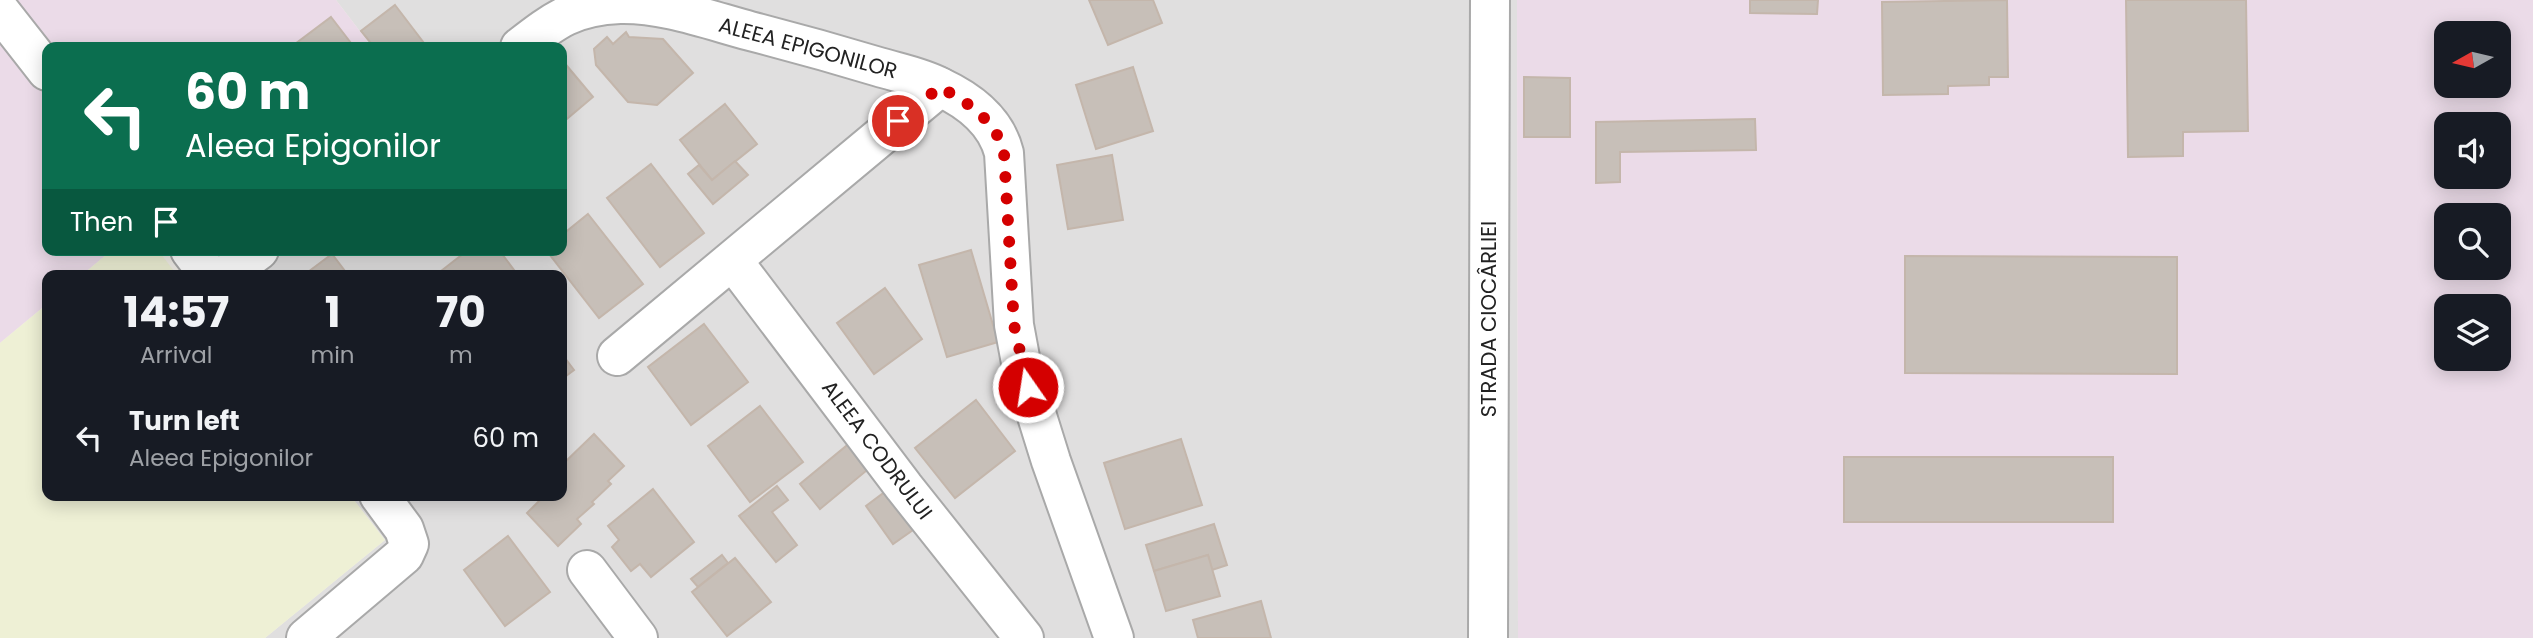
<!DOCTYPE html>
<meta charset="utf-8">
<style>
body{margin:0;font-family:Poppins,sans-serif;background:#242831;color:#f1f3f6;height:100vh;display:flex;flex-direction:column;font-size:26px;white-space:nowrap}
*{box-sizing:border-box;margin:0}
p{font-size:23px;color:#9ea1a6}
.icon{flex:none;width:38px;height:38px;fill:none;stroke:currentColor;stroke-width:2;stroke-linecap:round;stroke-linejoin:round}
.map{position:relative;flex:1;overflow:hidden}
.drawer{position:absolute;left:42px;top:270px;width:525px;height:231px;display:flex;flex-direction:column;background:#171b24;border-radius:14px;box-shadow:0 4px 18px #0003}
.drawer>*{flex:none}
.banner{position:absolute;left:42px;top:42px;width:525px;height:214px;border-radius:14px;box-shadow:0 4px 18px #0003;background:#0b6e4f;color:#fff;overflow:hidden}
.needle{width:46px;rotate:262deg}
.fabs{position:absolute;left:2434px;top:21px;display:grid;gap:14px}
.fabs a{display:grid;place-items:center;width:77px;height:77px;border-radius:14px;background:#171b24;box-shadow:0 4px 18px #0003;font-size:35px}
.pin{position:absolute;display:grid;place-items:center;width:60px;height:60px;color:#fff;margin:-30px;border:4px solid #fff;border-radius:50%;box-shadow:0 2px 7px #0007}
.me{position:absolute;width:77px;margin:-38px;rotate:347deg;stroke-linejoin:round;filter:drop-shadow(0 0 5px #0008)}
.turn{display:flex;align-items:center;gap:24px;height:147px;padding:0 28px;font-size:32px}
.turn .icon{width:91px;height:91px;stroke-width:2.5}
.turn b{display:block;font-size:49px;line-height:60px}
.then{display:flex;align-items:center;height:66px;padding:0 28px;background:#0003;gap:14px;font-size:26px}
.eta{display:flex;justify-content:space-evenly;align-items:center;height:119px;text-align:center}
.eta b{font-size:42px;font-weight:700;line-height:49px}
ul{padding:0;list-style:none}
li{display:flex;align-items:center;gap:21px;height:98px;padding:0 28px}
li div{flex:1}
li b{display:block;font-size:26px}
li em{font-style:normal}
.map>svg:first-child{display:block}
.residential{fill:#e0dfdf}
.industrial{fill:#ebdbe8;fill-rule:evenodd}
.farmland{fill:#eef0d5}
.building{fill:#c7bfb8;stroke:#c4b6ab;stroke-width:2}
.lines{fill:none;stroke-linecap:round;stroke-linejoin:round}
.minor-casing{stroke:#a9a9a9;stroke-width:42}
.minor{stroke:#fff;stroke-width:38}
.route{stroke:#d40000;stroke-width:12;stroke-dasharray:0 21.6}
.labels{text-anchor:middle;stroke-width:5;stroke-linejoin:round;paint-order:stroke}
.street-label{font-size:21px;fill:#222;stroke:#fff}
</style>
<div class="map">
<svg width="2533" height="638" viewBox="0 0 2533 638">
<rect width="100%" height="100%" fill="#f2efe9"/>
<!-- residential -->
<polygon class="residential" points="336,0 1517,0 1518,638 265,638 385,540 350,495 562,495 562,275 216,275 247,250 562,250 562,47 372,47"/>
<!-- industrial -->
<g class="industrial">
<polygon points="0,0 336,0 372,47 47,47 47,250 112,250 82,275 47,275 47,304 0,343"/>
<path d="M 1517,0 L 2533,0 L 2533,638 L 1518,638 ZM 2446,33 L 2499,33 L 2499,86 L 2446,86 ZM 2446,124 L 2499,124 L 2499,177 L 2446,177 ZM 2446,215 L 2499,215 L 2499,268 L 2446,268 ZM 2446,306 L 2499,306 L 2499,359 L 2446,359 Z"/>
</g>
<!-- farmland -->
<g class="farmland">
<polygon points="112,250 158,250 177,275 82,275"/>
<polygon points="47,304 47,495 350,495 385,540 265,638 0,638 0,343"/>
</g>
<!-- building -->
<g class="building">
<polygon points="1089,0 1153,0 1162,23 1108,45"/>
<polygon points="1750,0 1818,0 1817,14 1750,13"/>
<polygon points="2007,0 2008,77 1989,77 1989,85 1948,86 1948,94 1883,95 1882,2"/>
<polygon points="2126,0 2246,0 2248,131 2183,132 2183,156 2128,157"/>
<polygon points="395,5 427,47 374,47 361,31"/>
<polygon points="331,17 354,47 291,47"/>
<polygon points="626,32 629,37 663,39 693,73 657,105 628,102 596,65 594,49 607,37 613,44"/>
<polygon points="562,60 593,97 562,123"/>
<polygon points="1133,67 1153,131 1096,149 1076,85"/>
<polygon points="1524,77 1570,78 1570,137 1524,137"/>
<polygon points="725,104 757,144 712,180 680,140"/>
<polygon points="1755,119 1756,150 1620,152 1620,182 1596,183 1596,122"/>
<polygon points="1112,155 1123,220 1068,229 1057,165"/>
<polygon points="735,161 748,175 713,204 688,174 699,165 712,180"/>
<polygon points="651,164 704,233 660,267 607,198"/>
<polygon points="588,214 643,284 599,318 546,250 562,250 562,235"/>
<polygon points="468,250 499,250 517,274 436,275"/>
<polygon points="971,250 998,342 947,357 919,265"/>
<polygon points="332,254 348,275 304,275"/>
<polygon points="1905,256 2177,257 2177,374 1905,373"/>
<polygon points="885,288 922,339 874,374 837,323"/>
<polygon points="704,324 748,382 691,425 648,367"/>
<polygon points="562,354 574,370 562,379"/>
<polygon points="976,400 1015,451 955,498 915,448"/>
<polygon points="760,406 803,462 750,502 708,446"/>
<polygon points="594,434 624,466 608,481 611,484 592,502 594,504 577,519 581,524 558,546 527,513 545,495 562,495 562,465"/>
<polygon points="1181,439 1202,505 1125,529 1104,463"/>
<polygon points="851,442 872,466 820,509 800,484"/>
<rect x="1844" y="457" width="269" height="65"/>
<polygon points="777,486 788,500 772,512 797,545 776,562 739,516"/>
<polygon points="653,489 694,542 651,577 640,564 631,571 612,547 619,540 608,526"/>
<polygon points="886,491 913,530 893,544 866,506"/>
<polygon points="1214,524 1227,565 1212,570 1208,555 1154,571 1146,545"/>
<polygon points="508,536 550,592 505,626 464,570"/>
<polygon points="722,555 728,563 698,587 691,579"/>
<polygon points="1208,555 1220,596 1166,611 1154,571"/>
<polygon points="735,558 771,602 727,636 692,592"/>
<polygon points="1261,601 1271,638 1198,638 1193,620"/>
</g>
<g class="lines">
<defs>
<g id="minor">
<polyline points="0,11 47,71"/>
<path d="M 520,47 C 555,20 573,6 620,4 C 663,3 709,20 750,31 C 793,42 836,54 879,67 C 899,73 921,77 940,87 C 968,100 996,121 1004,153 L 1014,325 L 1022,368 L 1051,461 L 1114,638"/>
<polyline points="190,250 209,275"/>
<polyline points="733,261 904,487 1024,638"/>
<polyline points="226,275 259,250"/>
<polyline points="617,356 940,87"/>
<polyline points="587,570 638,638"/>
<polyline points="306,638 404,555 409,544 404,529 379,495"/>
<polyline points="1488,638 1490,0"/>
</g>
</defs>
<!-- minor casing -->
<use href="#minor" class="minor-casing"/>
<!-- minor -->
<use href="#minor" class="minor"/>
</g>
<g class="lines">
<!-- route -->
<path class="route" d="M 898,121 L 940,87 C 968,103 996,120 1004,153 L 1014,325 L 1028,387"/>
</g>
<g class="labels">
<!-- street labels -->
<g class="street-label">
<text transform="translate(808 48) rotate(15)" y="7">ALEEA EPIGONILOR</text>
<text transform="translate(1489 319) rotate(-90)" y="7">STRADA CIOCÂRLIEI</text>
<text transform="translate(877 450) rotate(53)" y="7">ALEEA CODRULUI</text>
</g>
</g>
</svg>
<div class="fabs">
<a><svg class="needle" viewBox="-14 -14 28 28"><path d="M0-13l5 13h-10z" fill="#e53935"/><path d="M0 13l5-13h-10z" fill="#9ea1a6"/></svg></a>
<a><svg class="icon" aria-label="sound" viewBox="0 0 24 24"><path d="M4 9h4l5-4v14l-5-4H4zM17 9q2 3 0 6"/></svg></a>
<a><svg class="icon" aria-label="search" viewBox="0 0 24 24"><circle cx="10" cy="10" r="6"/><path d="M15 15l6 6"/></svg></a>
<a><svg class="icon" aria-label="layers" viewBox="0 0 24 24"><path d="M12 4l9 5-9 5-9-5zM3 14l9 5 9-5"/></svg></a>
</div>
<div class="pin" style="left:898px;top:121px;background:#d93025"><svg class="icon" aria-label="arrive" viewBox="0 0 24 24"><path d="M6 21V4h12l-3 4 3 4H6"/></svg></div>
<svg class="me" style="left:1028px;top:387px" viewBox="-20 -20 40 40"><circle r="17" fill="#d40000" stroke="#fff" stroke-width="3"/><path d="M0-11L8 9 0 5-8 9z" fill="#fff"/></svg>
<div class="banner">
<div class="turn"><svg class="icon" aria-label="left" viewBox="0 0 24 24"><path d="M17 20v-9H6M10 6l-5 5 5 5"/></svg><div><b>60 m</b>Aleea Epigonilor</div></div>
<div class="then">Then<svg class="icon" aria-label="arrive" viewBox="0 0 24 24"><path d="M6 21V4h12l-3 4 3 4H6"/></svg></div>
</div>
<section class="drawer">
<div class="eta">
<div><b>14:57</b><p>Arrival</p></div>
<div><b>1</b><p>min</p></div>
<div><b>70</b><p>m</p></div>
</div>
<ul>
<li><svg class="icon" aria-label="left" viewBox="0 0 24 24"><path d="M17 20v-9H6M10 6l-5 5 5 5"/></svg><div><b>Turn left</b><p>Aleea Epigonilor</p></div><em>60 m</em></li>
</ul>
</section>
</div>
